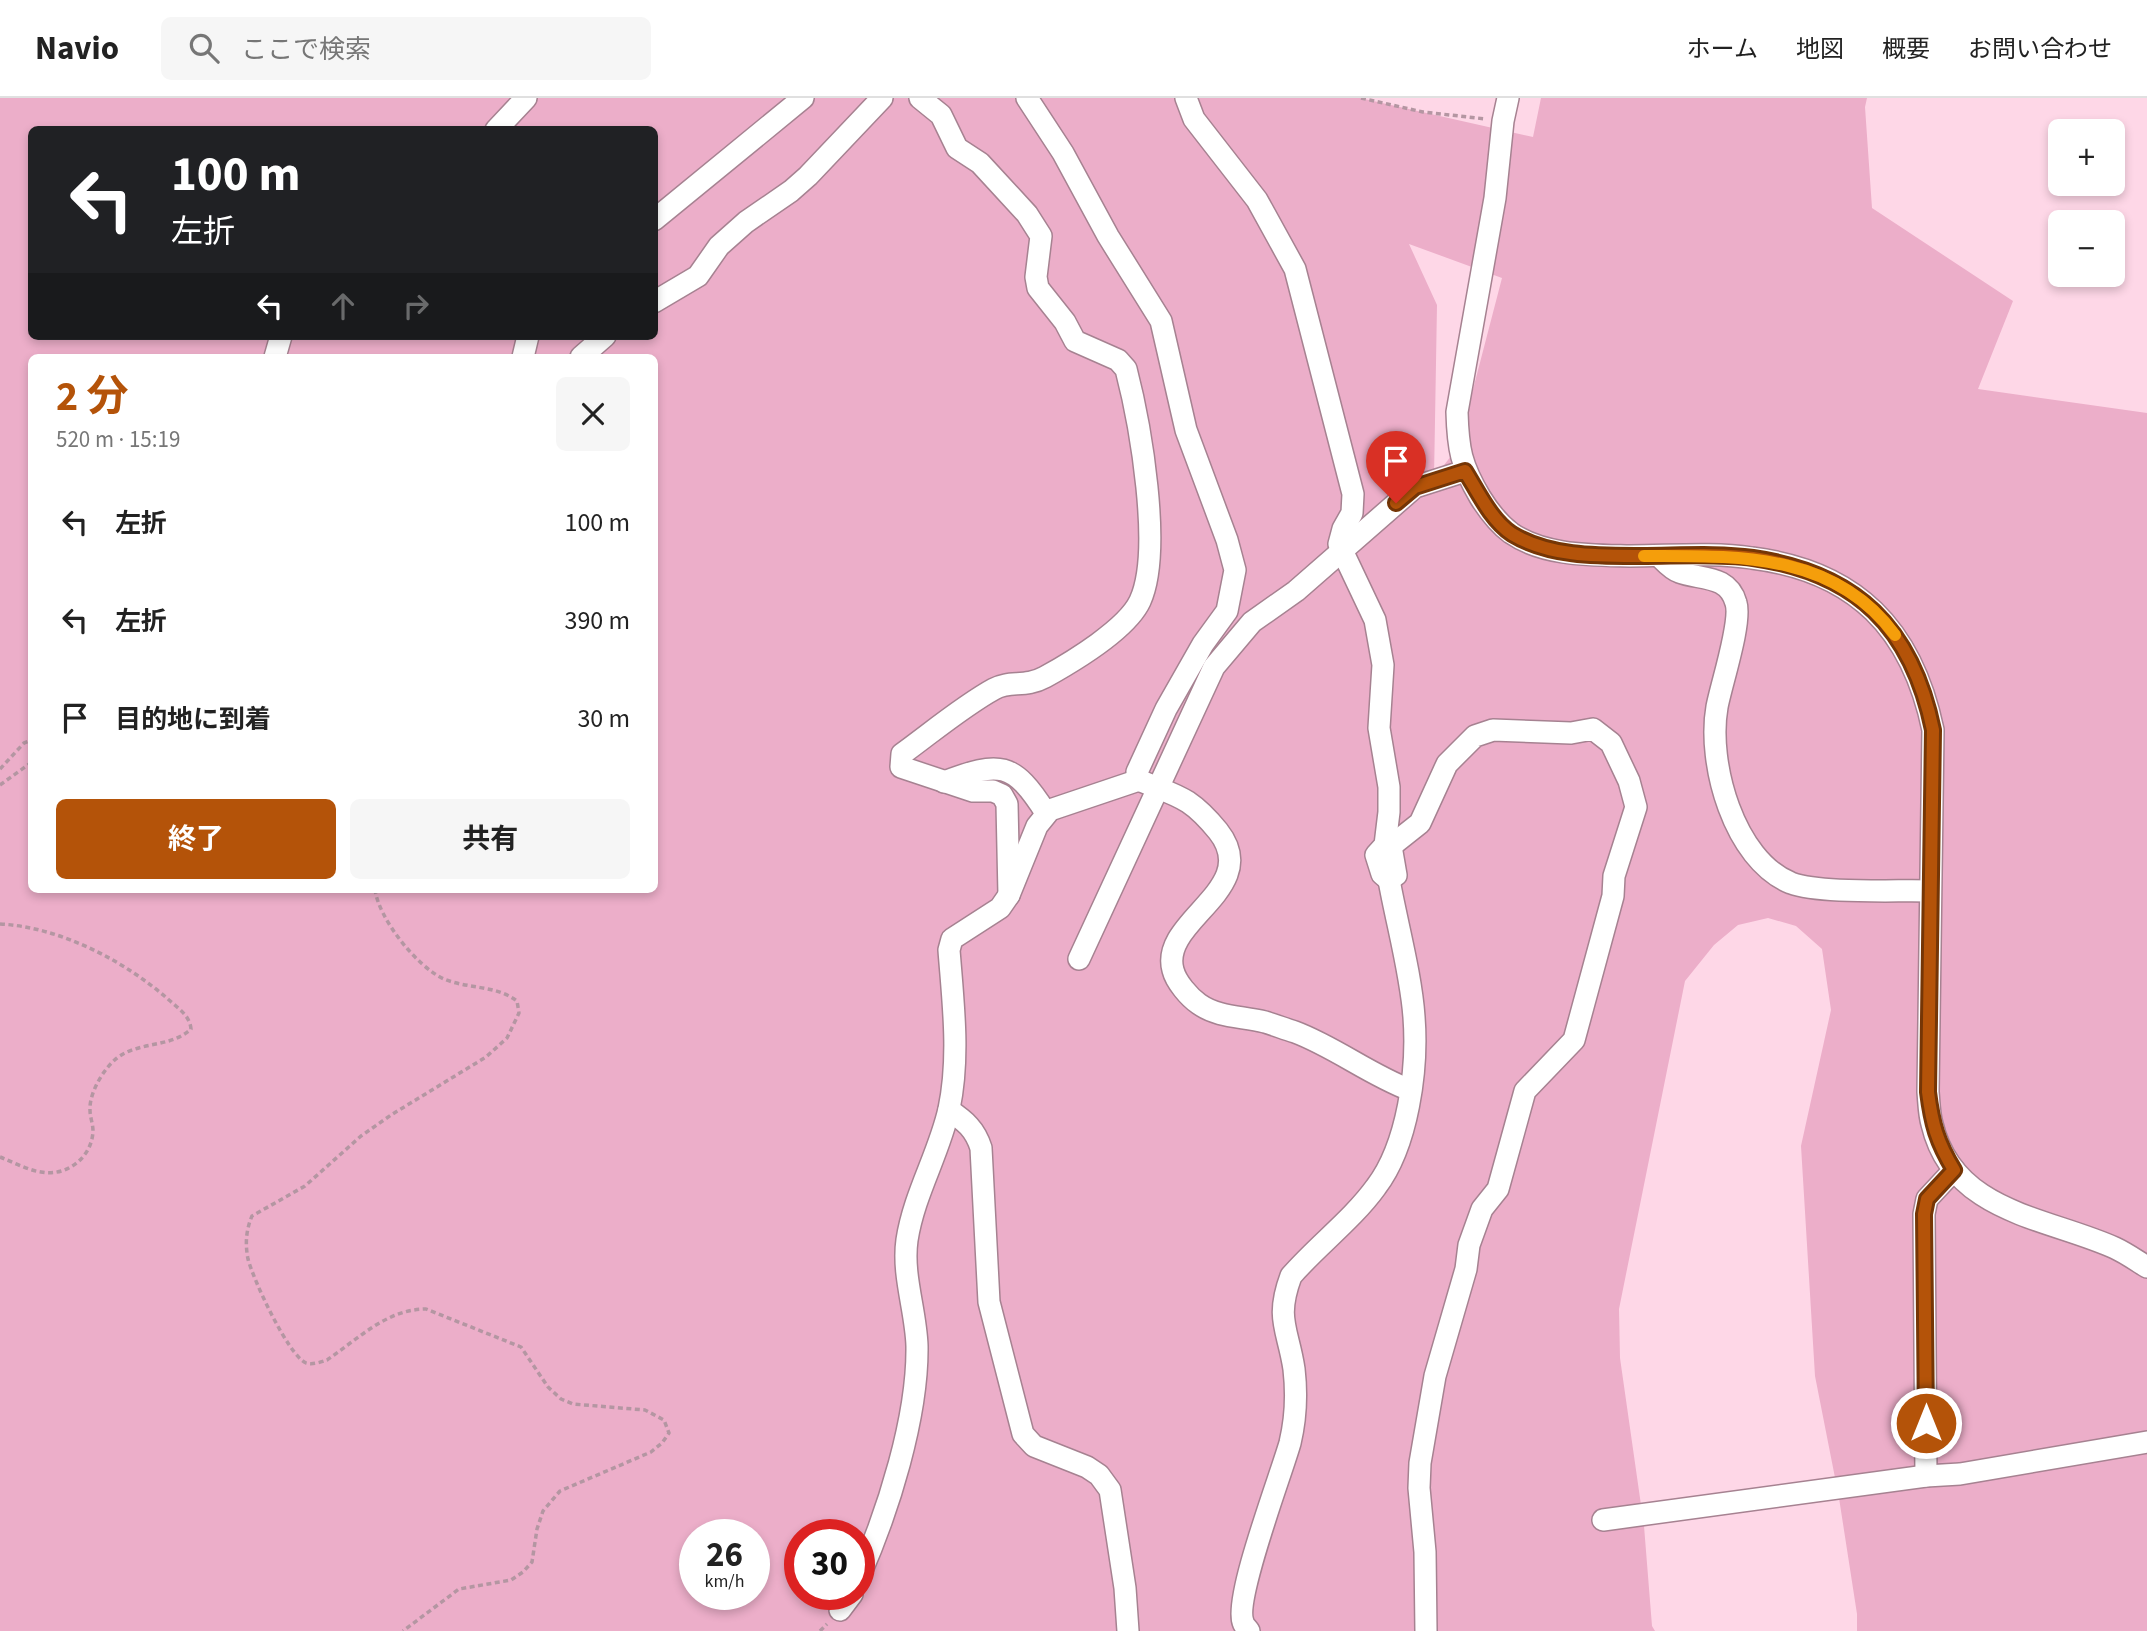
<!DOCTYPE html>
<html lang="ja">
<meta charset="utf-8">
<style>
body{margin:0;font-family:"Source Sans 3","Noto Sans JP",sans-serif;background:#f6f6f6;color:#222;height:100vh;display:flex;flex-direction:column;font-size:26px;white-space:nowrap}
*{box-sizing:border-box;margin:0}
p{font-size:23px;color:#767676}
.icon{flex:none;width:38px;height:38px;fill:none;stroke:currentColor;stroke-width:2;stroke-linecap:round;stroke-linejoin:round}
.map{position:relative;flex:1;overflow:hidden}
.side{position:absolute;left:28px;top:256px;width:630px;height:539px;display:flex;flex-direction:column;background:#fff;border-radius:10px;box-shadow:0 4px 10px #0003}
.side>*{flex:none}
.banner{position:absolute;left:28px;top:28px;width:630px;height:214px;border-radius:10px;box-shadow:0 4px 10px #0003;background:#202124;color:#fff;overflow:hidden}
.controls{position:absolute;left:2048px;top:21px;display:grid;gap:14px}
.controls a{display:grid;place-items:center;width:77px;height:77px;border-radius:10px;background:#fff;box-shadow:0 4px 10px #0003;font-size:35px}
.speed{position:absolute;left:679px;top:1421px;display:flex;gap:14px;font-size:35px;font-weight:700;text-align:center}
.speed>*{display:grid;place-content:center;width:91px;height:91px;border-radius:50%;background:#fff;box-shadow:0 4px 10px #0003;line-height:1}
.speed small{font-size:18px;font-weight:400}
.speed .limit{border:10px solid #d22;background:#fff;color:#111}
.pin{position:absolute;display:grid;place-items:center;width:60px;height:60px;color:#fff;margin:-72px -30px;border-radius:50% 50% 50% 0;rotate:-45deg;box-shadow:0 0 7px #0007}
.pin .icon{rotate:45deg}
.me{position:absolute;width:77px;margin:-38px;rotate:0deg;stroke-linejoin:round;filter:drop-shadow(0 0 5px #0008)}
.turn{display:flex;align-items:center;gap:24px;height:147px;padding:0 28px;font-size:32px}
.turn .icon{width:91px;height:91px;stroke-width:2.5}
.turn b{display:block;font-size:49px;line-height:60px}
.lanes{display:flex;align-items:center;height:66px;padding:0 28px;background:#0003;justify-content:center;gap:35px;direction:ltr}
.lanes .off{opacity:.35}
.round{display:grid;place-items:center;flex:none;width:74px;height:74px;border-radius:10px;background:#f6f6f6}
.summary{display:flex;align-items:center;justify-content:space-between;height:119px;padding:0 28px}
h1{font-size:42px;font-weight:700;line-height:52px;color:#b45309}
.primary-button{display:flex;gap:14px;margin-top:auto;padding:14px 28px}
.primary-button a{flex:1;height:80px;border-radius:10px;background:#b45309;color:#fff;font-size:28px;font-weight:700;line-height:80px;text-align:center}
.primary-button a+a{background:#f6f6f6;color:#222}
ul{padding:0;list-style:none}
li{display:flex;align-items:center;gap:21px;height:98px;padding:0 28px}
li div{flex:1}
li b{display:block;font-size:26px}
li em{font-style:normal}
header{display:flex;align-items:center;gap:42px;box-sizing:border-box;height:98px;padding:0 35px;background:#fff;border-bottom:2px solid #e0e0e0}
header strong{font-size:33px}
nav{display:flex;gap:38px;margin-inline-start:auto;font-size:24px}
.search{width:490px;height:63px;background:#f6f6f6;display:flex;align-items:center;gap:18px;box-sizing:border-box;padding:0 24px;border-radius:10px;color:#767676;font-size:26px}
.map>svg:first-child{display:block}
.green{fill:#ecaec9;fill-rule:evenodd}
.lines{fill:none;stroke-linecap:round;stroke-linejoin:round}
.minor-casing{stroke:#a68291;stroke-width:24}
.path{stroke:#b496a2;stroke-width:3.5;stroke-dasharray:5 3.5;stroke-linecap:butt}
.minor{stroke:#fff;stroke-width:21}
.route-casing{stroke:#753606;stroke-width:18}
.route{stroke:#b45309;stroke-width:12}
.slow{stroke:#f59e0b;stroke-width:12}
</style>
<header>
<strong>Navio</strong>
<div class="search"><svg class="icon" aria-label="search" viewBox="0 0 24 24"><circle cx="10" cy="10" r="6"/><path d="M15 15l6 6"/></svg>ここで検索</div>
<nav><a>ホーム</a><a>地図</a><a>概要</a><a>お問い合わせ</a></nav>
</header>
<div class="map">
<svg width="2147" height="1533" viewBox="0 0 2147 1533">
<rect width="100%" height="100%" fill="#fed7e7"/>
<!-- green -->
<path class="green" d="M 0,0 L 1360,0 L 1533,39 L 1541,0 L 1867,0 L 1865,9 L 1872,110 L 2013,203 L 1978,291 L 2147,315 L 2147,1533 L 1857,1533 L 1857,1516 L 1839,1400 L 1815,1278 L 1801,1048 L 1831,912 L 1822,851 L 1796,828 L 1768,820 L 1738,827 L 1714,847 L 1685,883 L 1619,1211 L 1620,1260 L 1644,1428 L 1652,1528 L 1655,1533 L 0,1533 ZM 32,32 L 654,32 L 654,238 L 32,238 ZM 1409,146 L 1502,180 L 1458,349 L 1434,380 L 1437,207 ZM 32,259 L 654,259 L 654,791 L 32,791 ZM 695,1437 L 754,1437 L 754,1496 L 695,1496 ZM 800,1437 L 859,1437 L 859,1496 L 800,1496 Z"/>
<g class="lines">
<defs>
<g id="minor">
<path d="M 920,0 L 941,17 L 957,50 L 980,65 L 1027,116 L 1041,138 L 1036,179 L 1038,190 L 1065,224 L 1075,243 L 1118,262 L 1126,271 C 1140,325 1163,453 1140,503 C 1127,531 1072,564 1045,579 C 1025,590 1010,582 994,591 C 963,608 931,635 902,656 L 901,669 L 973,693 L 993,693 L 1002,697 L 1007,706 L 1009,797"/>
<path d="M 1027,0 L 1063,55 L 1108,138 L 1161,223 L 1186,332 L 1227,442 L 1235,472 L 1227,513 L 1203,546 L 1166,611 L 1137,674 L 1139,682 C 1156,690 1172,694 1188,704 C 1200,712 1209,722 1218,733 C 1264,791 1159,822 1173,872 C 1176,884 1189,899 1199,906 C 1219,920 1242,918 1265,924 C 1275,927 1285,931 1295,934 C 1335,949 1370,977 1410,992"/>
<polyline points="1186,0 1194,21 1257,102 1295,171 1353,396 1352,415 1343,431 1339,446 1375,522 1383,567 1379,630 1389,689 1389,714 1385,747 1376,757 1382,776 1389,782 1396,777 1391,748 1385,747"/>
<path d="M 1508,0 L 1503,23 L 1495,100 L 1457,314 C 1458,351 1461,367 1480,399 C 1488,412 1499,426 1511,435 C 1544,458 1592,457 1630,458 C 1670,458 1712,454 1752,460 C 1856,473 1912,531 1933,632 L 1928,994 C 1929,1004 1929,1016 1932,1026 C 1953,1115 2046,1119 2115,1150 C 2126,1155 2137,1163 2147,1169"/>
<polyline points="496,32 526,0"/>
<polyline points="654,122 803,0"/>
<polyline points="654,204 698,178 719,148 746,124 791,93 808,78 882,0"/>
<polyline points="275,259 281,238"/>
<polyline points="523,259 528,238"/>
<polyline points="581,259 605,238"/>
<path d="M 1659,458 C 1664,463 1672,472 1679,474 C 1700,482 1728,476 1736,505 C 1742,524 1721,587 1717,609 C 1707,665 1734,762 1791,785 C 1821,796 1895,792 1930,793"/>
<path d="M 944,684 C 1000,663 1013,663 1046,715"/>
<polyline points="1391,748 1420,725 1447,666 1475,638 1493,632 1571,635 1593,631 1611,645 1629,683 1636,709 1614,778 1613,798 1574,942 1525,993 1498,1091 1482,1111 1469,1147 1466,1171 1435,1278 1420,1365 1419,1390 1425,1454 1426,1533"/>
<polyline points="1079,861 1214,569 1252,524 1296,493 1415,389 1465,373"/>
<path d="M 949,1012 C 965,1023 975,1031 981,1050 L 989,1204 L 1023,1336 L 1034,1348 L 1087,1369 L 1099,1377 L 1110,1392 L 1125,1490 L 1128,1533"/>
<polyline points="1926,1378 1924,1116 1927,1101 1954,1072"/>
<polyline points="1603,1422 1926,1378 1960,1376 2147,1344"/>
<path d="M 859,1479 C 888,1414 918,1319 917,1248 C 916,1213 902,1177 907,1142 C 914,1096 939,1056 949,1011 C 960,959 953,904 949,852 L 952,841 L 1000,810 L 1009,797 L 1037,728 L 1050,712 L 1139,682"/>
<polyline points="840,1512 852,1496"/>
<path d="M 1249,1533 C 1247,1530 1244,1528 1243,1524 C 1234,1500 1281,1377 1290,1345 C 1296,1320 1297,1297 1294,1271 C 1288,1231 1275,1221 1291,1178 C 1318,1147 1352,1122 1376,1089 C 1408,1047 1418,971 1414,919 C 1411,876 1397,826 1389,782"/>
</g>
</defs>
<!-- minor casing -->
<use href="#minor" class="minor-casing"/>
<!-- path -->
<g class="path">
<polyline points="1361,0 1423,14 1486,21"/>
<polyline points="0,671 24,645 32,642"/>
<polyline points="0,687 32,664"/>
<path d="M 375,791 C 378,820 417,869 444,881 C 468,891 496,887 517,903 L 519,915 L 507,940 L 486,959 L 391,1017 L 361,1038 L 305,1088 L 252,1118 C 246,1132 245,1146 248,1161 C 253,1181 288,1257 306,1265 C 313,1267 321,1264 327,1262 C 358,1241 387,1211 426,1211 L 521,1249 L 548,1289 L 561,1301 L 573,1306 L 645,1312 L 664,1322 L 669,1335 L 662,1345 L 651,1354 L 560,1393 L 543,1413 L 537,1431 L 532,1464 L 523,1474 L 511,1482 L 459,1491 L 403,1533"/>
<path d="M 0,826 C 60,829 125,863 169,902 C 179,911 190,918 191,931 C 171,950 139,943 117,960 C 104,970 89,995 90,1012 C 90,1019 93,1026 93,1033 C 92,1060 66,1079 41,1074 C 27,1072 13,1064 0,1059"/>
<polyline points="820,1533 827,1526"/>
</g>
<!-- minor -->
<use href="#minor" class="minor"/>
</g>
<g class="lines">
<defs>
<path id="route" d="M 1396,405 L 1415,389 L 1465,373 C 1478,394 1491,422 1512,436 C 1550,459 1599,458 1641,458 C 1677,458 1717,455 1753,460 C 1857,475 1912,530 1933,632 L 1928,994 C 1932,1026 1937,1044 1954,1072 L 1927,1101 L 1924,1116 L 1926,1325"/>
</defs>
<!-- route casing -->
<use href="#route" class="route-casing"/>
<!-- route -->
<use href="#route" class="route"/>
<!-- slow -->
<path class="slow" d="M 1644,458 C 1737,458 1834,454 1895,537"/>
</g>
</svg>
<div class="controls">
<a>+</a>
<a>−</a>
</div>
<div class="speed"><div>26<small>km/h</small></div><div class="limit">30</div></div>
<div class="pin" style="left:1396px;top:405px;background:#d93025"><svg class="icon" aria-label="arrive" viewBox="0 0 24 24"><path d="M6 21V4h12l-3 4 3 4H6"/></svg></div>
<svg class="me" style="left:1926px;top:1325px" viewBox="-20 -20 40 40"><circle r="17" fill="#b45309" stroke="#fff" stroke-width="3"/><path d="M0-11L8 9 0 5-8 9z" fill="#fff"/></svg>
<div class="banner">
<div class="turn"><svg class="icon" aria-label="left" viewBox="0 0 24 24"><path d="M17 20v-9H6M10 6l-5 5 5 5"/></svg><div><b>100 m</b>左折</div></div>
<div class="lanes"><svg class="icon" aria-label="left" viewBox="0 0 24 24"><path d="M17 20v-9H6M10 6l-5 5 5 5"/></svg><svg class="icon off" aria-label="ahead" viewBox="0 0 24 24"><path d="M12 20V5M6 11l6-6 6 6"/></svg><svg class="icon off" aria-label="right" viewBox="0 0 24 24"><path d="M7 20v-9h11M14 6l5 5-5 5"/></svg></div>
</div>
<section class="side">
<div class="summary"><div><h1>2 分</h1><p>520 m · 15:19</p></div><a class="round"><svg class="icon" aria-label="close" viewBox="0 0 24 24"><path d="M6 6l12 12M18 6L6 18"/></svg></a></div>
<ul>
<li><svg class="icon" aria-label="left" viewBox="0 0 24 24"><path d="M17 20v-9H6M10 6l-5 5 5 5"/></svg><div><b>左折</b></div><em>100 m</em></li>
<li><svg class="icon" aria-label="left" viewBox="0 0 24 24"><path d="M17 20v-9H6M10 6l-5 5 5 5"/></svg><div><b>左折</b></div><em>390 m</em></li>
<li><svg class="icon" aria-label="arrive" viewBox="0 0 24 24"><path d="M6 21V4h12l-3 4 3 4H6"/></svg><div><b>目的地に到着</b></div><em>30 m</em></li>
</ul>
<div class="primary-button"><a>終了</a><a>共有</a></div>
</section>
</div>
